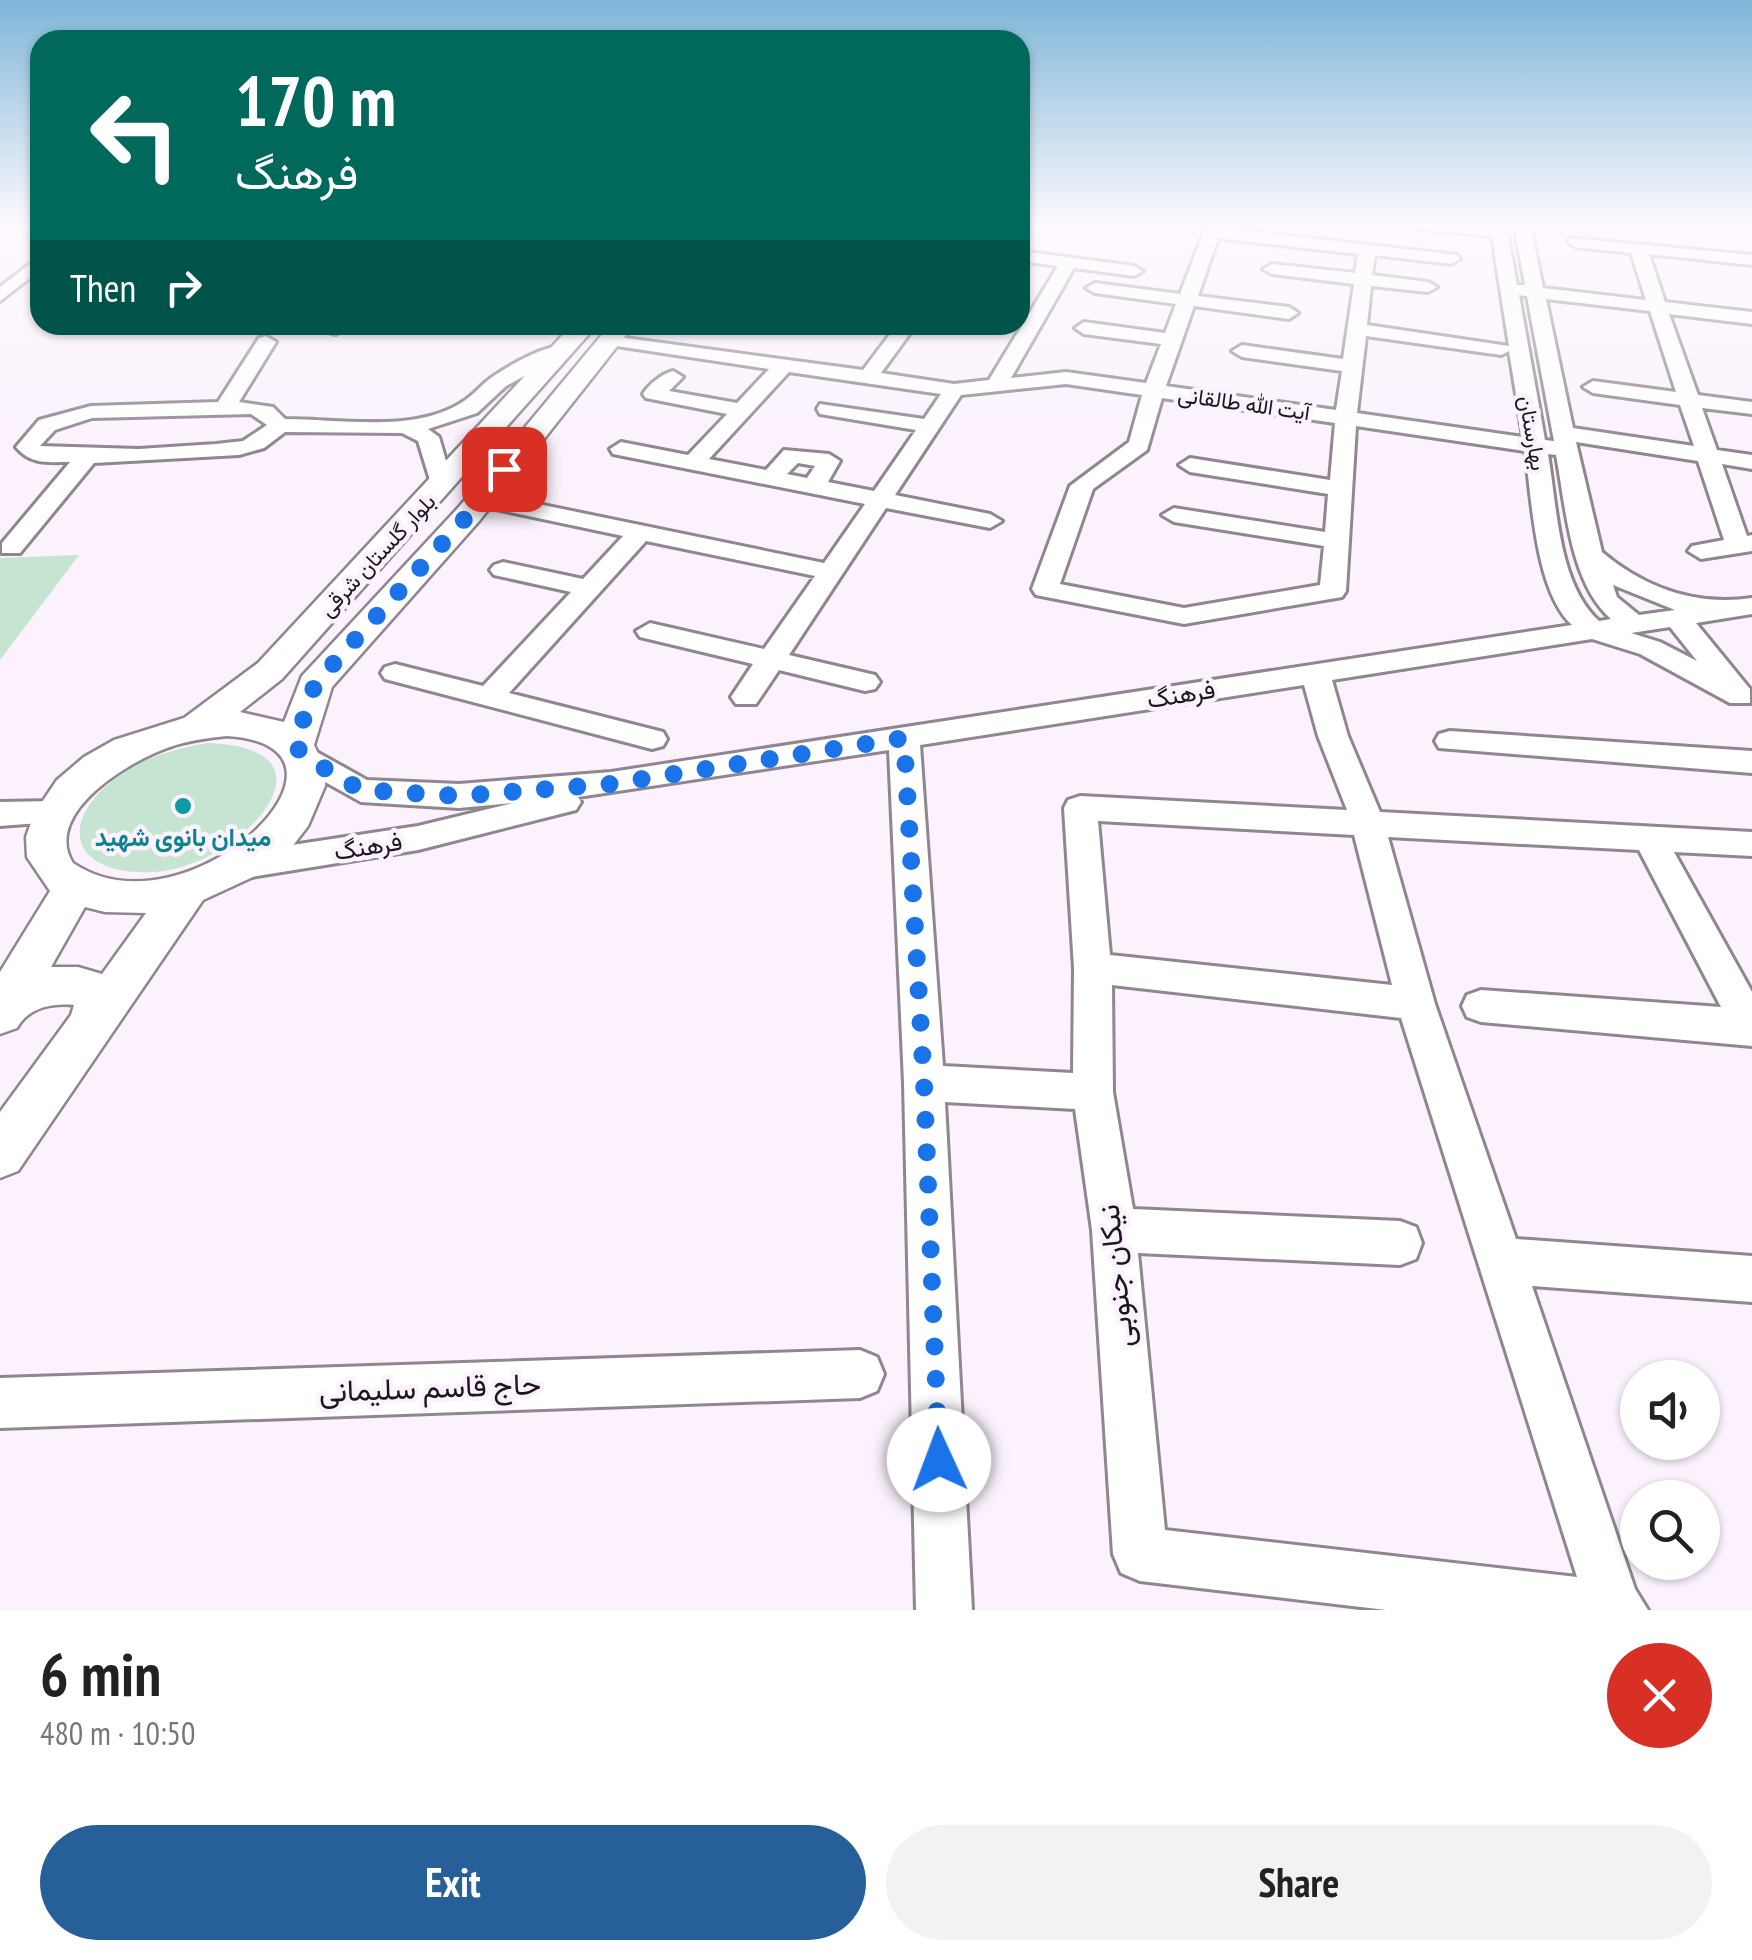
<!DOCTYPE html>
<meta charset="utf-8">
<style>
body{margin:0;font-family:"PT Sans Narrow",Vazirmatn,sans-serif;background:#f2f2f2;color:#222;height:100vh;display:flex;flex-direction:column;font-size:38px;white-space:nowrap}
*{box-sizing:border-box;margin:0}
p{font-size:32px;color:#767676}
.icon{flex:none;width:55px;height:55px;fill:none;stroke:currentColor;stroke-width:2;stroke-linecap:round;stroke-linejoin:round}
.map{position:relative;height:1610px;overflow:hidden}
.side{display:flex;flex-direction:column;background:#fff;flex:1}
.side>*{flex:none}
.hud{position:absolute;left:30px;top:30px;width:1000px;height:305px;border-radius:30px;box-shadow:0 2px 8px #0004;background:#00695c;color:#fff;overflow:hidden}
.buttons{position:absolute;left:1620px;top:1360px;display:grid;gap:20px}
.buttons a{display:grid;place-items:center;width:100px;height:100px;border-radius:50%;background:#fff;box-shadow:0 2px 8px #0004;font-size:50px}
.pin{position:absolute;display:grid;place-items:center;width:85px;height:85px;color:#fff;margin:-42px;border-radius:20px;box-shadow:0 5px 15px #0006}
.me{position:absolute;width:110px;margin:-55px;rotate:358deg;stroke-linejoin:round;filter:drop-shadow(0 0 8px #0008)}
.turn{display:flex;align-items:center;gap:35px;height:210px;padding:0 40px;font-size:45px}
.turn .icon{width:130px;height:130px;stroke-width:2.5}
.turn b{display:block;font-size:70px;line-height:85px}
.then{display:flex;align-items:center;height:95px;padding:0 40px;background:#0003;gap:20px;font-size:38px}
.round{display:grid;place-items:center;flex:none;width:105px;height:105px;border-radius:52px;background:#f2f2f2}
.head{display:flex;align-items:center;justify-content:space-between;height:170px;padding:0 40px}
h1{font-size:60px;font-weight:800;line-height:75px}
.primary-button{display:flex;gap:20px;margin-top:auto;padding:20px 40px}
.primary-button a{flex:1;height:115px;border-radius:60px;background:#276098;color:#fff;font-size:40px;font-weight:800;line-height:115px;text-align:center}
.primary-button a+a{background:#f2f2f2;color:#222}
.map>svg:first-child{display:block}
.green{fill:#c6e4d2}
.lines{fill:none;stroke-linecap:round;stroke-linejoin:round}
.minor-casing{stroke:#8f8690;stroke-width:6}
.major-casing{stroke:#8f8690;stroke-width:5}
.minor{fill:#fff;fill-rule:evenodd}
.major{fill:#fff;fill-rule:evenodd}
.route{stroke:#1a73e8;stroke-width:18;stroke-dasharray:0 32.4}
.culture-dot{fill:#0f9aa8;stroke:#fbf2fd;stroke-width:4}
.labels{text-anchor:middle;stroke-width:9;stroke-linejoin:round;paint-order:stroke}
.far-street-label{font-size:22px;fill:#1b171c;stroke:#fbf2fd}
.street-label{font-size:25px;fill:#1b171c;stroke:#fbf2fd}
.culture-label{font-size:25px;font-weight:bold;fill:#0d838f;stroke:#fbf2fd}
.near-street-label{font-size:30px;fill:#1b171c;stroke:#fbf2fd}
</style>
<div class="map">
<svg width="1752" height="1610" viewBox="0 0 1752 1610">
<rect width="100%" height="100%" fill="#fbf2fd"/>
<!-- green -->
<g class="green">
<polygon points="79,555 0,660 0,558"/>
<path d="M 207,743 C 352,747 238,869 153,872 C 70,876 55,821 121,774 C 147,756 176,749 207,743 Z"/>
</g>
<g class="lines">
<defs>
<g id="minor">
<path d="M 1411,224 L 1506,224 L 1517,285 L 1525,285 L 1514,224 L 1530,224 L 1543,288 L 1646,300 L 1631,253 L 1576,247 L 1568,242 L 1570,238 L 1752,255 L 1752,265 L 1649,254 L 1665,302 L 1752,312 L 1752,324 L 1669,314 L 1698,395 L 1752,402 L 1752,414 L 1702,408 L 1717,450 L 1752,455 L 1752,469 L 1722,464 L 1747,536 L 1752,535 L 1752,551 L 1701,559 L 1688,551 L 1692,546 L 1724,540 L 1698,461 L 1576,442 L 1602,552 C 1646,589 1697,606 1752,598 L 1752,614 L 1696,623 L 1750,689 L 1750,703 L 1730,703 L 1640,654 L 1592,639 L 1332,680 L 1348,736 L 1380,812 L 1752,832 L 1752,856 L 1674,852 L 1752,992 L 1752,1046 L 1481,1022 L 1467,1017 L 1462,1006 L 1467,995 L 1481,990 L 1721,1007 L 1639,850 L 1388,837 L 1435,1004 L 1516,1239 L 1752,1256 L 1752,1302 L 1532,1286 L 1635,1589 L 1648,1610 L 1386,1610 L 1140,1581 L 1121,1573 L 1113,1554 L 1092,1230 L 1075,1109 L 945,1102 L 972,1610 L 916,1610 L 904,1083 L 889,750 L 578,797 L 581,802 L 576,810 L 418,850 L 239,879 L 227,875 L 222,866 L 227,857 L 239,853 L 418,826 L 513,803 L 459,808 L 361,802 L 293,764 L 288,756 L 293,748 L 304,745 L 367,780 L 459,784 L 611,772 L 1572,625 C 1535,591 1532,499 1525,451 L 1356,426 L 1346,591 L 1342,597 L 1184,624 L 1036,595 L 1032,589 L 1070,486 L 1129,442 L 1142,395 L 1066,384 L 961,395 L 895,495 L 990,514 L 1002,521 L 990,528 L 886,508 L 789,655 L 875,675 L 880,682 L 875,689 L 865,691 L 779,670 L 756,704 L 736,704 L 731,697 L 753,664 L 640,637 L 636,631 L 650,623 L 764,649 L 815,576 L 646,541 L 509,693 L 663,732 L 667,739 L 663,746 L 652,749 L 385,679 L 381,673 L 385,667 L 395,664 L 483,686 L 571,592 L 494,575 L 490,570 L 494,565 L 503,562 L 583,579 L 623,536 L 472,504 L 468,499 L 472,494 L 480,492 L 824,563 L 865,504 L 613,454 L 610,449 L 621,442 L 688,455 L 727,414 L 646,398 L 643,394 C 649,384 662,374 673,371 L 683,377 L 669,391 L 737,403 L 769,369 L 610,345 L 603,343 L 603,335 L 863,370 L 897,325 L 916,325 L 881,373 L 954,384 L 989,380 L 1058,266 L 1020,261 L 1020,251 L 1134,266 L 1143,271 L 1134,276 L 1074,268 L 1011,378 L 1066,372 L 1146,383 L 1161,344 L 1084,334 L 1075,328 L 1084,322 L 1165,333 L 1176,304 L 1095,293 L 1086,288 L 1095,283 L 1180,294 L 1204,232 L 1212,227 L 1457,255 L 1460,259 L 1451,264 L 1375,255 L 1372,275 L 1428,282 L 1437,287 L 1428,292 L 1371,286 L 1367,325 L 1509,346 L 1492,236 L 1419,229 ZM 1218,238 L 1358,254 L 1355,273 L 1272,264 L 1263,269 L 1272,274 L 1354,284 L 1343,359 L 1242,345 L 1232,351 L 1242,357 L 1342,371 L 1336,410 L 1166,386 L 1194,306 L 1289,319 L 1298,313 L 1289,307 L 1198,296 ZM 1519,295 L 1527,296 L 1554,441 L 1545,440 ZM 1546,299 L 1650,311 L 1676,392 L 1593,381 L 1583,387 L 1593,393 L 1680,405 L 1694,446 L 1573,428 ZM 1366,336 L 1501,355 L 1509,351 L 1523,437 L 1357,413 ZM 789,372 L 941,394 L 924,419 L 820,404 L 817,409 L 820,414 L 916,430 L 874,491 L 828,482 L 840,461 L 829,454 L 784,450 L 766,470 L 709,459 ZM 1162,398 L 1335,423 L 1330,480 L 1190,458 L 1179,465 L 1190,472 L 1328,494 L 1325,532 L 1174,508 L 1162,515 L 1174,522 L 1324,546 L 1320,585 L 1184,608 L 1060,584 L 1093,489 L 1147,450 ZM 1548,454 L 1556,455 C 1566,508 1570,583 1611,619 L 1599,621 C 1558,584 1557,506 1548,454 ZM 798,463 L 815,466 L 807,478 L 787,474 ZM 1613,585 L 1675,610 L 1639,615 L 1617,597 ZM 1670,627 L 1697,661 L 1660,642 L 1631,633 ZM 1304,685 L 1318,736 L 1347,810 L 1080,796 L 1068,800 L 1064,808 L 1074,968 L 1073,1073 L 943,1066 L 920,745 ZM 1098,821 L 1354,835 L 1392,985 L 1110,955 ZM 1112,985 L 1401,1018 L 1577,1577 L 1165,1530 L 1138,1253 L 1400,1265 L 1416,1259 L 1422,1243 L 1416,1227 L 1400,1221 L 1133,1209 L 1113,1092 Z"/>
<polygon points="40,256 40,270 0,301 0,287"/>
<polygon points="329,325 347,325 336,334 329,332"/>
<path d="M 266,336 L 276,342 L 239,402 L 273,407 L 285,419 C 339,419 413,433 461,403 C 472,397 481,385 491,378 C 508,366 549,342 569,346 L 572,350 L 506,386 L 477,413 L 428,429 L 439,437 L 453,485 L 449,490 L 433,490 L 418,441 L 402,433 L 285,432 L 264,448 L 239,455 L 94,463 L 20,553 L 2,553 L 2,543 L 70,462 C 48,462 31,465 16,447 L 39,420 L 91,406 L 218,402 L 259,338 ZM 251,414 L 267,425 L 243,441 L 216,444 L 139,449 L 40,446 L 55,430 L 92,418 Z"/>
<polygon points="1450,731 1752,751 1752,773 1439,748 1435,741 1439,734"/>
<polygon points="54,801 66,805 70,813 66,821 0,826 0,802"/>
<polygon points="860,1350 877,1357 884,1374 877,1391 860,1398 0,1428 0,1378"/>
</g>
<path id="major" d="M 572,325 L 597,325 L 282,679 L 240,712 L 284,722 L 302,676 L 458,508 L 610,325 L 634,325 L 480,520 L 332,687 L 314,745 L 326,771 L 325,786 L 308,826 L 288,852 L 259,874 L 203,900 L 18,1171 L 0,1178 L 0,1112 L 71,1015 L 74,1005 C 51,1003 28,1008 17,1028 L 0,1034 L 0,972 L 50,891 L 27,857 L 26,837 L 34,814 L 57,780 L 84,757 L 114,740 L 184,718 L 258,663 ZM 227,736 C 387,746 188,941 73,863 C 41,812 134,758 173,746 C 190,740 209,738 227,736 ZM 85,907 L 105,912 L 146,913 L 102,974 L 78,967 L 51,967 Z"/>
</defs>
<!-- minor casing -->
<use href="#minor" class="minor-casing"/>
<!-- major casing -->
<use href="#major" class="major-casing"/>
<!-- minor -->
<use href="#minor" class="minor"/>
<!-- major -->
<use href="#major" class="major"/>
</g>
<!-- sky -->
<linearGradient id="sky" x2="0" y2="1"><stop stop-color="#7fb6d8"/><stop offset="0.5" stop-color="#fdf9fe"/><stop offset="1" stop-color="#fdf9fe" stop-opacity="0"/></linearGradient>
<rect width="1752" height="449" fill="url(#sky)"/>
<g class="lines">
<!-- route -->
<polyline class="route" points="504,469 469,514 315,684 295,745 304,756 361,790 459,796 610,784 904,738 924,1083 939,1460"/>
</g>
<!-- markers -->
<circle class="culture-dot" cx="183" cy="806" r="10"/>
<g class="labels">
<!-- far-street labels -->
<g class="far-street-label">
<text transform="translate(1244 403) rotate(8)" y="8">آیت الله طالقانی</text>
<text transform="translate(1533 433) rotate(80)" y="8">بهارستان</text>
<text transform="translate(377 555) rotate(-47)" y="8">بلوار گلستان شرقی</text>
</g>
<!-- street labels -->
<g class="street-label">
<text transform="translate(1181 694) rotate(-9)" y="9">فرهنگ</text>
<text transform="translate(368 846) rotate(-9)" y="9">فرهنگ</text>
</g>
<!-- culture labels -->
<g class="culture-label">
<text x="183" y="846">میدان بانوی شهید</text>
</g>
<!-- near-street labels -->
<g class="near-street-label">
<text transform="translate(1116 1276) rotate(-96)" y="10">نیکان جنوبی</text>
<text transform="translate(430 1388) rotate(-2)" y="10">حاج قاسم سلیمانی</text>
</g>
</g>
</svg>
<div class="buttons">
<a><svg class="icon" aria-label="sound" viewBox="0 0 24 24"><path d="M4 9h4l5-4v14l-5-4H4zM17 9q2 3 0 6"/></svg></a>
<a><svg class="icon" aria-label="search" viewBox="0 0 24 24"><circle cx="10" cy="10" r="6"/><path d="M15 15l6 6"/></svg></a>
</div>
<div class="pin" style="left:504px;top:469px;background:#d93025"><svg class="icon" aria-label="arrive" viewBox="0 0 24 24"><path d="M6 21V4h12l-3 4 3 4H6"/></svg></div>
<svg class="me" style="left:939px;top:1460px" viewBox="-20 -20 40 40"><circle r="19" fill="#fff"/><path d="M0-13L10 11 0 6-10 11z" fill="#1a73e8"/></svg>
<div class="hud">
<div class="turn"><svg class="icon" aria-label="left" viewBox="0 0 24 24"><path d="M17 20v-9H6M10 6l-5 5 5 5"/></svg><div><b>170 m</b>فرهنگ</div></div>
<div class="then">Then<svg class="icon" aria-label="right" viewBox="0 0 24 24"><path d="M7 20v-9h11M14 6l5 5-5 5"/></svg></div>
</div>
</div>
<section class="side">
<div class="head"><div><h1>6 min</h1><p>480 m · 10:50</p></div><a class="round" style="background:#d93025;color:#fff"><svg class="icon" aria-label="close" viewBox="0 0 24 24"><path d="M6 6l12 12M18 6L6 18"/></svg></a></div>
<div class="primary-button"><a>Exit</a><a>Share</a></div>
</section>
